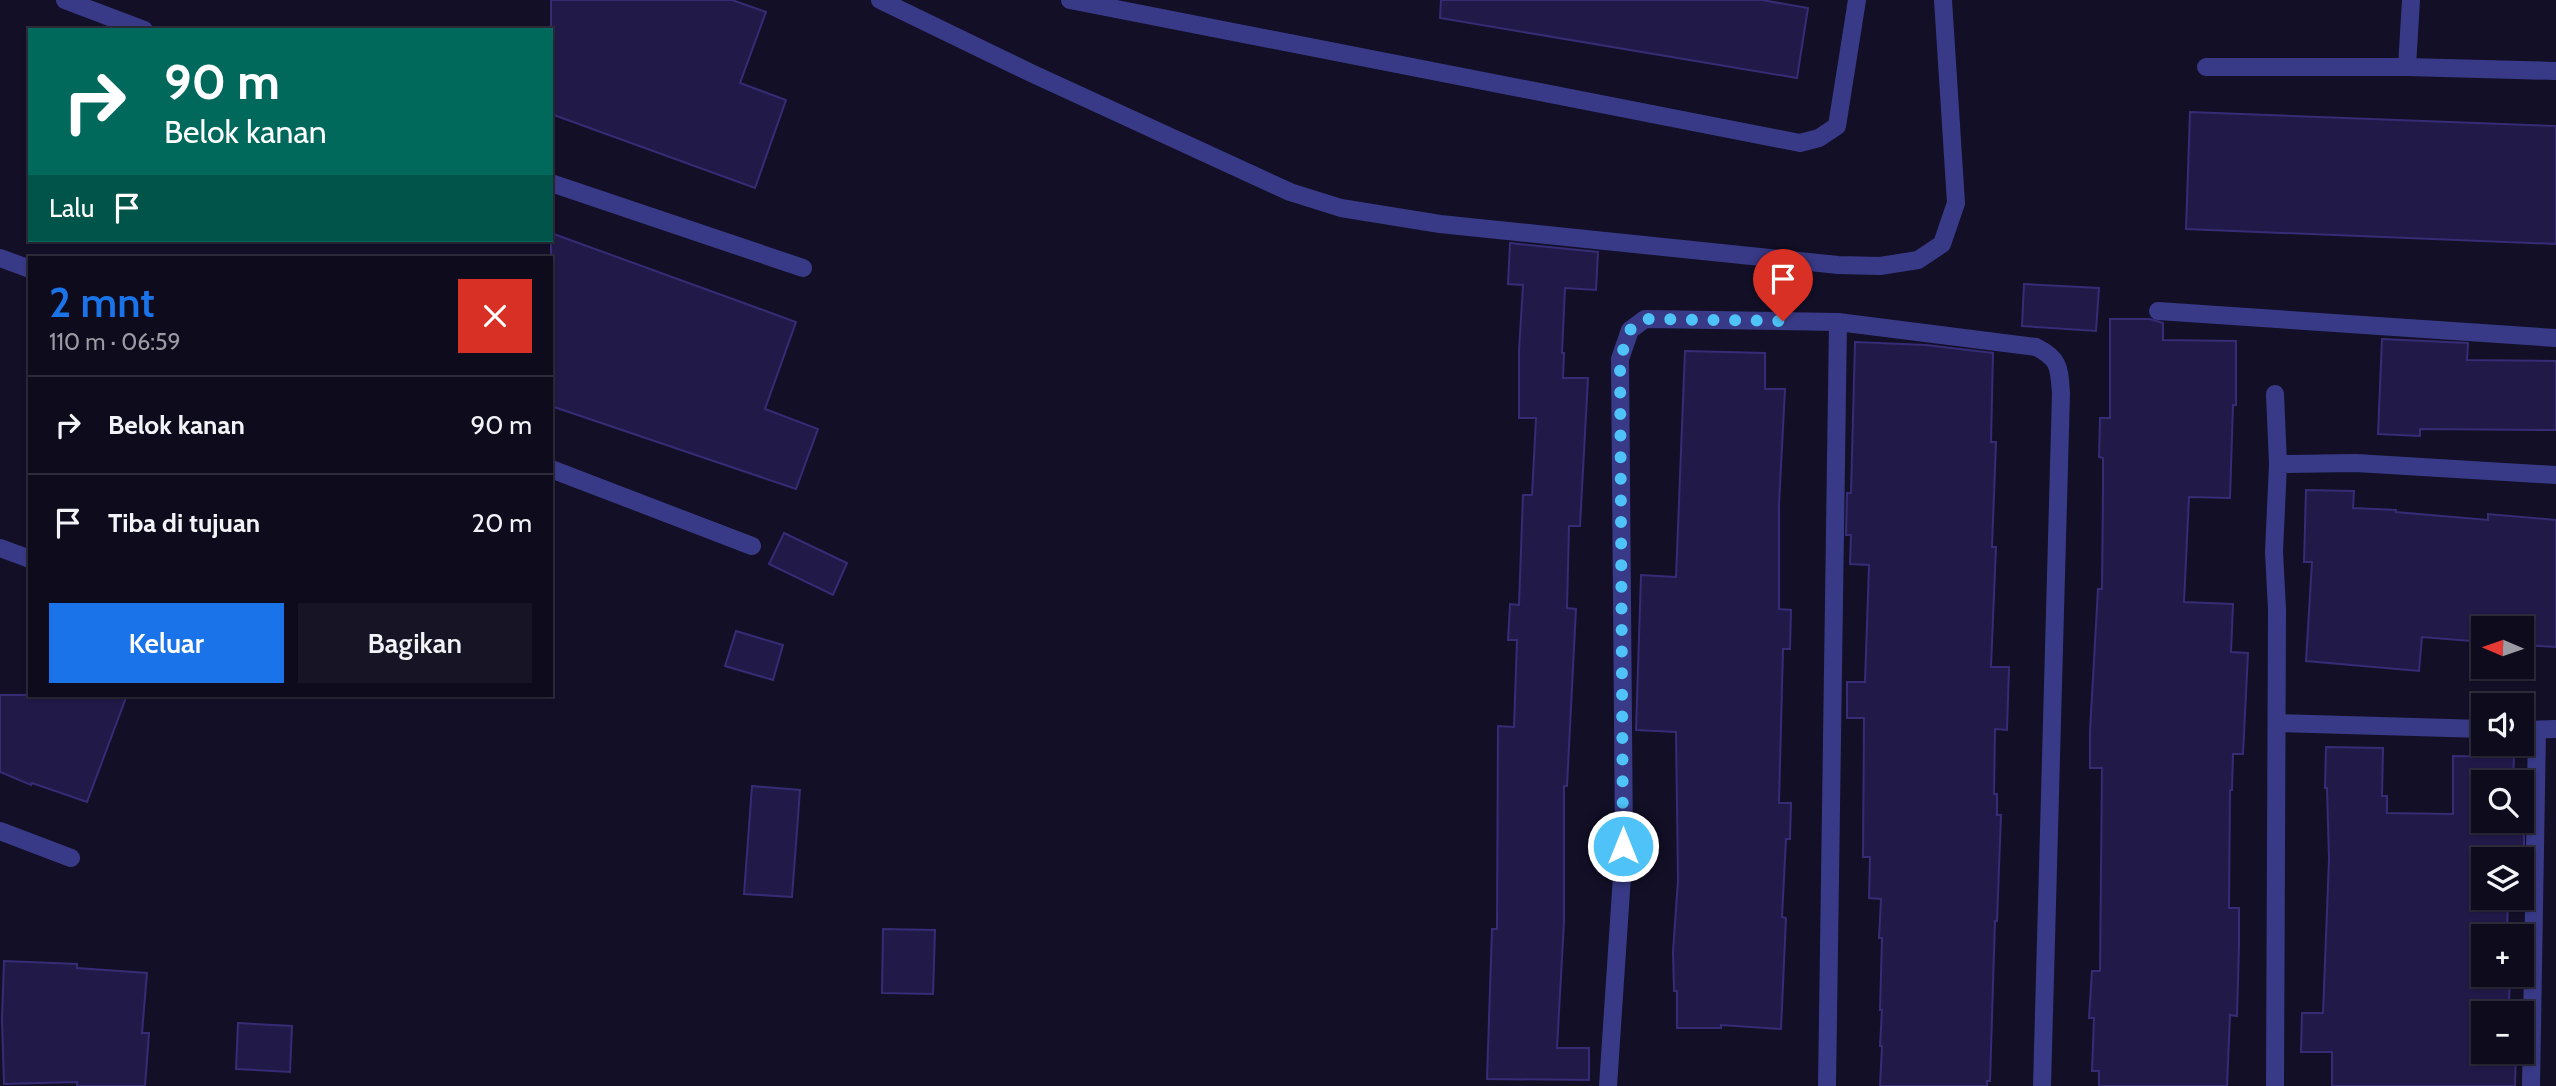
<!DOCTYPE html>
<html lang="id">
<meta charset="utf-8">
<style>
body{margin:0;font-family:Cabin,sans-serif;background:#171426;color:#f1f3f6;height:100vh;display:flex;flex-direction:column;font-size:26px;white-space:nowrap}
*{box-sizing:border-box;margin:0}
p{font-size:23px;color:#9b9ba4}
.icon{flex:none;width:38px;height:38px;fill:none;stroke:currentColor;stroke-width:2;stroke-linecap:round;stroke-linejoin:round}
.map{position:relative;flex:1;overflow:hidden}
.side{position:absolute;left:28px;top:256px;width:525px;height:441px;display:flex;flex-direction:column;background:#0e0b1d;border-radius:0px;box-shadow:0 2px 5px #0004,0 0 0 2px #2e2b3b}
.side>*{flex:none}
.top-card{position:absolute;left:28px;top:28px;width:525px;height:214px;border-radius:0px;box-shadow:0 2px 5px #0004,0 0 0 2px #2e2b3b;background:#00695c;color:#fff;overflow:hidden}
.needle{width:46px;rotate:272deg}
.buttons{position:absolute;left:2471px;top:616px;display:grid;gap:14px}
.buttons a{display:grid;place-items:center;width:63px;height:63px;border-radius:0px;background:#0e0b1d;box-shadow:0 2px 5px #0004,0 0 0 2px #2e2b3b;font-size:35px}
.pin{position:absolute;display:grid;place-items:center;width:60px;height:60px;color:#fff;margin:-72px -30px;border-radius:50% 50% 50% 0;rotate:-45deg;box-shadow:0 0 7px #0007}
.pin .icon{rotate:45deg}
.me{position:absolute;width:77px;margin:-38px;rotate:0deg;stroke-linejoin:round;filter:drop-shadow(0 0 5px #0008)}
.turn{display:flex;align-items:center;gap:24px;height:147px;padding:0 21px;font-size:32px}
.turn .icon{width:91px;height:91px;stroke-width:2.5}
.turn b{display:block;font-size:49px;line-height:60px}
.then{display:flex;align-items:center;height:66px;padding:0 21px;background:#0003;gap:14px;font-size:26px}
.round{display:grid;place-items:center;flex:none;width:74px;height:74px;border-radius:0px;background:#171426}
.head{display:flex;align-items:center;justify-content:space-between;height:119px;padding:0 21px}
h1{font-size:42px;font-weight:600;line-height:52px;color:#1a73e8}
.button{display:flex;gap:14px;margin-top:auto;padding:14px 21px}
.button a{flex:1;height:80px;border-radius:0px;background:#1a73e8;color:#fff;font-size:28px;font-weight:600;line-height:80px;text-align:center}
.button a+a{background:#171426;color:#f1f3f6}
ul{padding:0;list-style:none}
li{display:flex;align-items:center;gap:21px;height:98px;padding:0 21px;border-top:2px solid #2e2b3b}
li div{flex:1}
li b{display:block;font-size:26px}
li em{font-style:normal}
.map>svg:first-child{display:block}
.building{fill:#211a49;stroke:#362c75;stroke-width:2}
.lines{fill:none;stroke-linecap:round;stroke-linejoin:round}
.minor{stroke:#393a87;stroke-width:18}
.route{stroke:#4fc3f7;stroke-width:12;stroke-dasharray:0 21.6}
</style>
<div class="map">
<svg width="2556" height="1086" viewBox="0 0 2556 1086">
<rect width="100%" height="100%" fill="#120f27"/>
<!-- building -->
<g class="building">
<polygon points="551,0 732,0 766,12 740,83 786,100 755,188 551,114"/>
<polygon points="1441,0 1762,0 1808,8 1797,78 1440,18"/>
<polygon points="2190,112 2556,126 2556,244 2186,229"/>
<polygon points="551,233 796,322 765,409 818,429 796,489 551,406"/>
<polygon points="1510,243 1598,252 1596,290 1565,288 1562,353 1564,353 1563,378 1588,378 1580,526 1569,526 1567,608 1576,609 1567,786 1564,786 1564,922 1557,1048 1589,1048 1589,1080 1487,1079 1492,929 1497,929 1498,726 1514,727 1517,640 1508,640 1510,604 1519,605 1523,495 1532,495 1536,418 1519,418 1519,351 1523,285 1508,284"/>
<polygon points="2024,284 2099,288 2096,331 2022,326"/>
<polygon points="2110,319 2150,319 2163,323 2163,340 2236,341 2236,405 2233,405 2230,498 2189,497 2184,602 2233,604 2231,652 2248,653 2243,754 2233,754 2232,790 2230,790 2229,908 2239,908 2239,946 2237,1016 2230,1015 2227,1086 2099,1086 2099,1071 2092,1071 2094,1018 2089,1018 2092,971 2100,971 2102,768 2090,768 2090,731 2098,589 2102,589 2103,488 2103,458 2099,457 2100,418 2110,418"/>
<polygon points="2382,339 2468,343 2467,360 2556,361 2556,430 2420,429 2420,436 2378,434"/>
<polygon points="1855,342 1926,345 1993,353 1991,442 1996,442 1992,547 1996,547 1991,667 2009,667 2007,730 1995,729 1994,794 1997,794 1997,815 2001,815 1997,921 1995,921 1990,1081 1987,1081 1987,1086 1880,1086 1882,1046 1880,1046 1882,1010 1880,1010 1882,938 1879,938 1881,899 1869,898 1870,857 1863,857 1864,718 1847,718 1847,682 1865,682 1869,565 1850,564 1851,535 1846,535 1847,493 1851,493"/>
<polygon points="1685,351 1765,353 1765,389 1785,389 1779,505 1779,609 1791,610 1790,649 1783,649 1779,803 1791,803 1790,839 1786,839 1782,917 1786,918 1781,1029 1721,1025 1721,1028 1677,1028 1677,991 1674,991 1673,952 1678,880 1676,732 1636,730 1641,575 1676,577"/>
<polygon points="2306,490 2354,491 2353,508 2396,510 2396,512 2488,520 2488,514 2556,520 2556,647 2522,645 2522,628 2483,628 2483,642 2422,637 2419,671 2306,661 2312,562 2304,562"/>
<polygon points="784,533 847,563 833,595 769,564"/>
<polygon points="736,631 783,645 773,680 725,666"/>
<polygon points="0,695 127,695 87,802 32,783 31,785 0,772"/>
<polygon points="2326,747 2383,748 2382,796 2387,796 2387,813 2453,814 2453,756 2514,757 2513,782 2483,782 2483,821 2522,821 2522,816 2524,816 2524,850 2519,850 2519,859 2483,859 2483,898 2508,898 2507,931 2510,931 2509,936 2483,936 2483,975 2510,975 2509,1003 2518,1003 2518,1013 2483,1013 2483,1052 2516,1052 2515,1086 2332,1086 2332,1052 2301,1052 2302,1013 2323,1013 2329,859 2327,788 2325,788"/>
<polygon points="752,786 800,790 792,897 744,894"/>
<polygon points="883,929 935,930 933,994 882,993"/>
<polygon points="4,961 77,964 77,968 147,973 142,1033 149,1033 145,1086 77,1086 77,1082 4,1084 2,1019"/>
<polygon points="238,1023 292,1026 290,1072 236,1069"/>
</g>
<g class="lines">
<!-- minor -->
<g class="minor">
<polyline points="65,0 144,30"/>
<polyline points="880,0 1031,73 1290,192 1341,208 1440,224 1838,265 1880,266 1918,260 1942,244 1956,203 1943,0"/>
<polyline points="1070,0 1800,143 1819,138 1837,126 1857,0"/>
<polyline points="2206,67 2407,67 2556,71"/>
<polyline points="2407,67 2411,0"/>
<polyline points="551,183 803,268"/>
<polyline points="0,258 30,269"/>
<polyline points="2158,311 2556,338"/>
<polyline points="2275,394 2278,464"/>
<polyline points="551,469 752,546"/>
<polyline points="0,548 30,559"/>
<polyline points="2277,723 2483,729"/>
<polyline points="2522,730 2556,729"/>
<polyline points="0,831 71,858"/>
<path d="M 1608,1086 L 1624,846 L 1620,359 L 1630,330 L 1645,319 L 1838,322 L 2036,347 C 2060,359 2059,368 2061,393 L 2042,1086"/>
<polyline points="1827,1086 1838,322"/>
<polyline points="2275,1086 2277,609 2274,552 2278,464 2356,463 2556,475"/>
<polyline points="2531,1086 2537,730"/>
</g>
</g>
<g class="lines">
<!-- route -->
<polyline class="route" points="1623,846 1620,359 1630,330 1645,319 1783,321"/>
</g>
</svg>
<div class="buttons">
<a><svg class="needle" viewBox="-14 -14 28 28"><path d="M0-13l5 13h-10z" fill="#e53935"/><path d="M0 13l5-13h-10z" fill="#9b9ba4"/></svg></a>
<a><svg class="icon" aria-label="sound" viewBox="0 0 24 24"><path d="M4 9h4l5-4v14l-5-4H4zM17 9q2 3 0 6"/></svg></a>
<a><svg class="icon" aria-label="search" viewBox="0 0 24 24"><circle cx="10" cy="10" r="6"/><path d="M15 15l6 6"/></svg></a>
<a><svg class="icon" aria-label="layers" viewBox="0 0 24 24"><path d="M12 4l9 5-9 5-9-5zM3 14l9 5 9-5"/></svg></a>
<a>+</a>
<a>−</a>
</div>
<div class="pin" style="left:1783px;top:321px;background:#d93025"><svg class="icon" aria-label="arrive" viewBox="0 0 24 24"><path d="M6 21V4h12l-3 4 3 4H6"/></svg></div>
<svg class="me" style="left:1623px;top:846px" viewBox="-20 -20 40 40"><circle r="17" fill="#4fc3f7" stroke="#fff" stroke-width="3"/><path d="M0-11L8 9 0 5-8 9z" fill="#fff"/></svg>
<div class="top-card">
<div class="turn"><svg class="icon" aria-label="right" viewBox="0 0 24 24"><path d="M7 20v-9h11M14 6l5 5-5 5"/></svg><div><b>90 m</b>Belok kanan</div></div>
<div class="then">Lalu<svg class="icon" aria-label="arrive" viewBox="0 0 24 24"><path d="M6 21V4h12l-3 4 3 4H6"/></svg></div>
</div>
<section class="side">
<div class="head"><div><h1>2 mnt</h1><p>110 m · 06:59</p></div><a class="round" style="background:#d93025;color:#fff"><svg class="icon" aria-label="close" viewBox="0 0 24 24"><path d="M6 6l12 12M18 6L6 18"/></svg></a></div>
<ul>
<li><svg class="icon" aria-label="right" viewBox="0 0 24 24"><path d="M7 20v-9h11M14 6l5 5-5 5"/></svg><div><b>Belok kanan</b></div><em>90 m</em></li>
<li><svg class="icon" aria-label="arrive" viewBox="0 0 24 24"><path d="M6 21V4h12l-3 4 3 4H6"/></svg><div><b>Tiba di tujuan</b></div><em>20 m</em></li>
</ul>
<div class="button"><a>Keluar</a><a>Bagikan</a></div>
</section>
</div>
